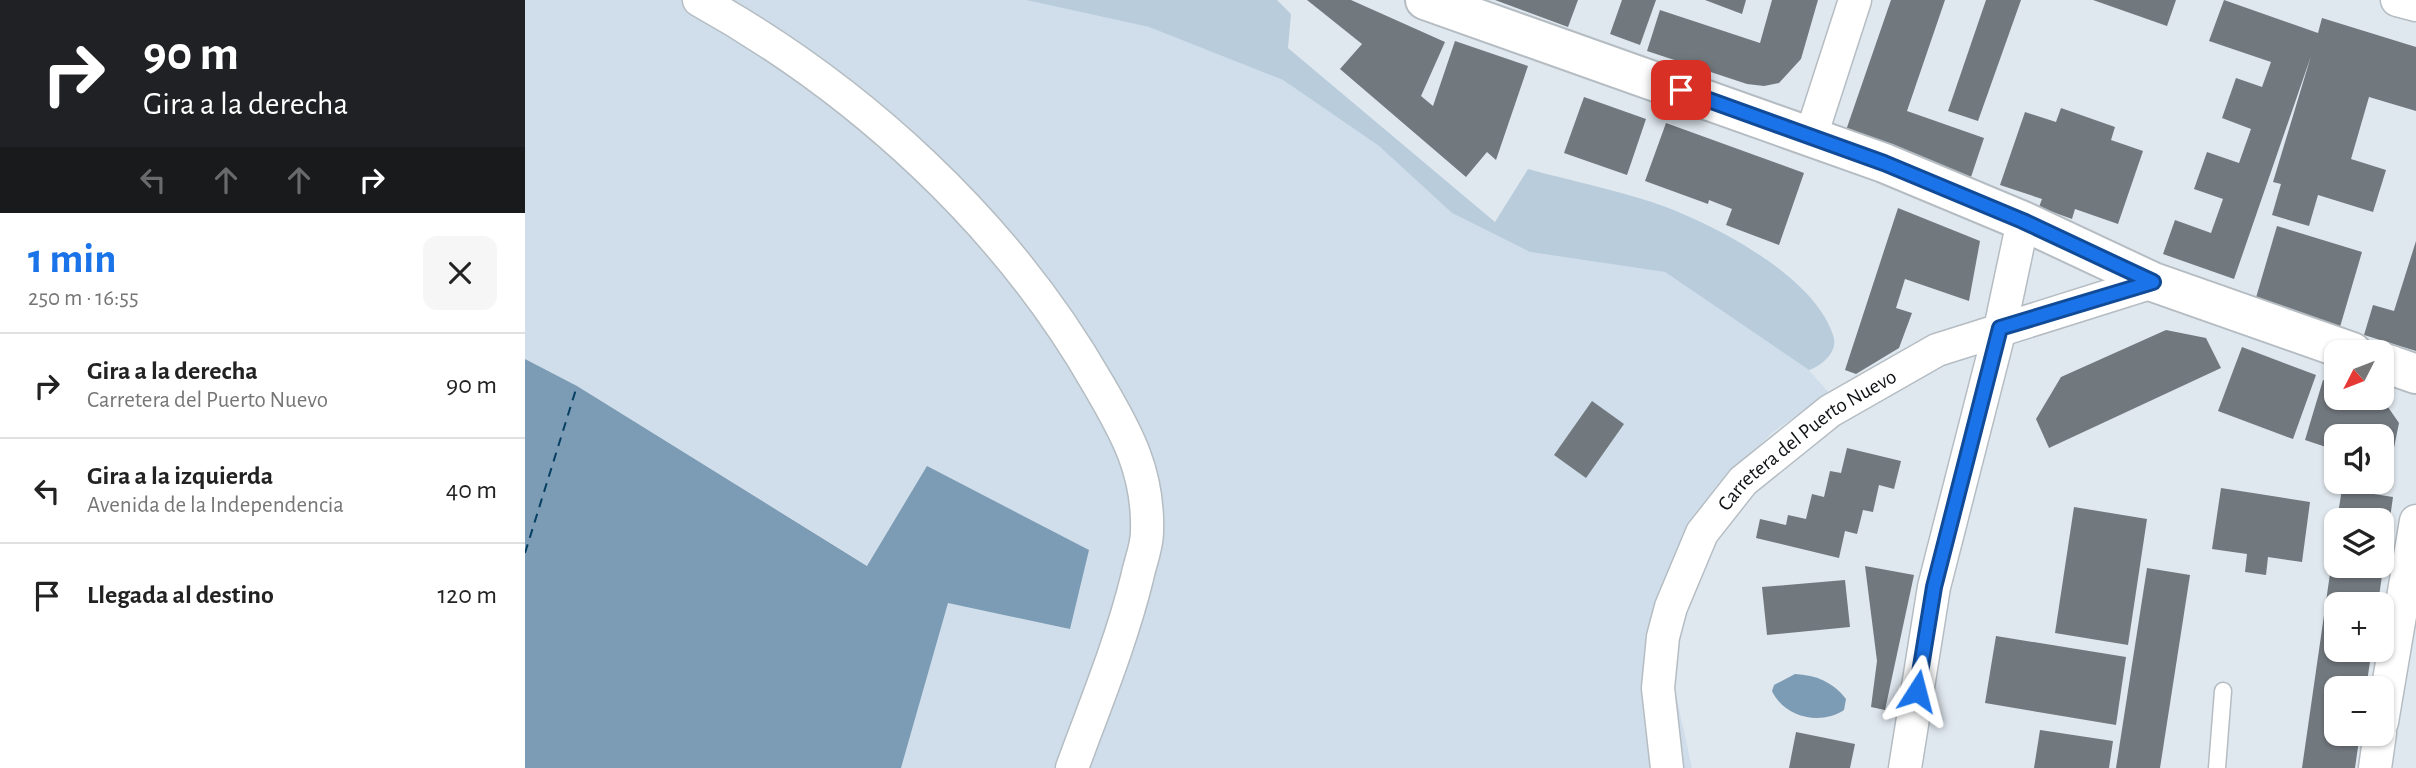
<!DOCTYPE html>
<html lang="es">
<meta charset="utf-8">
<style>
body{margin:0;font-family:"Alegreya Sans",sans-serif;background:#f6f6f6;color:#222;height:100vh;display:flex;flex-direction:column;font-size:26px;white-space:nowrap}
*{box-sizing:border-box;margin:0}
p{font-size:23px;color:#767676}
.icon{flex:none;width:38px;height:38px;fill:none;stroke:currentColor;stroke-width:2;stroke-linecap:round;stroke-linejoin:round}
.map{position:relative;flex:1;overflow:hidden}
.sheet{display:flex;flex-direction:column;background:#fff;width:525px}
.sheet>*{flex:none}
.top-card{background:#202124;color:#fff;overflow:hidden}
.needle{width:46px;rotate:228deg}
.controls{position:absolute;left:1799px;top:340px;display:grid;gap:14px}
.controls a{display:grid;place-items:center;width:70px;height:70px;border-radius:14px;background:#fff;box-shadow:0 2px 5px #0004;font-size:35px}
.pin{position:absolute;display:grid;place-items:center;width:60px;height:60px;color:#fff;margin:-30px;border-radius:14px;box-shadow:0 4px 10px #0006}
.me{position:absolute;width:77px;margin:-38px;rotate:9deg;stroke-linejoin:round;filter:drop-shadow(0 0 5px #0008)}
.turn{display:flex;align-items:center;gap:24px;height:147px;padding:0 28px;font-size:32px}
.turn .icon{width:91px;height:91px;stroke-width:2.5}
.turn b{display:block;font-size:49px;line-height:60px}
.lanes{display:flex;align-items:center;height:66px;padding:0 28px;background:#0003;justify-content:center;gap:35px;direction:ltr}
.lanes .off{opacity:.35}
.round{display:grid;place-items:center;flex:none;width:74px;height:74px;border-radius:14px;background:#f6f6f6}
.summary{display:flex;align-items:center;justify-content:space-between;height:119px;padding:0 28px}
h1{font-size:42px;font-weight:700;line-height:52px;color:#1a73e8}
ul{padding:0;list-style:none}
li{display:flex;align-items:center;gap:21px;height:105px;padding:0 28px;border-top:2px solid #e0e0e0}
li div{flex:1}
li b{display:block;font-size:26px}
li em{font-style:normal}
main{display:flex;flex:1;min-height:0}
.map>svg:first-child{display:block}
.built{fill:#cfdeea}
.green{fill:#b8ccdc}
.water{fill:#7c9bb4}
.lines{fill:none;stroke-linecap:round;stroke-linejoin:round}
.ferry{stroke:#063f62;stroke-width:2;stroke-dasharray:9 7;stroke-linecap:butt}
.building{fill:#71787e}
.lane-casing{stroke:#b5bdc3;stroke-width:19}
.street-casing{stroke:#b5bdc3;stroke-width:35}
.secondary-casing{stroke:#b5bdc3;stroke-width:42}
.lane{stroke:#fff;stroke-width:16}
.street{stroke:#fff;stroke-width:32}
.secondary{stroke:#fff;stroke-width:38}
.route-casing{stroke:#114b97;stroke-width:18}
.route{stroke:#1a73e8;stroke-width:12}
.labels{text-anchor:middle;stroke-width:7;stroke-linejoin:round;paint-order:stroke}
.street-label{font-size:21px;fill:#0f1214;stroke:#fff}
</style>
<main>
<section class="sheet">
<div class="top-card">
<div class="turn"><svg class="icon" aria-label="right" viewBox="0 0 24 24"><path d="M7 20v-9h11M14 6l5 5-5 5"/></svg><div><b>90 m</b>Gira a la derecha</div></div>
<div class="lanes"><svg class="icon off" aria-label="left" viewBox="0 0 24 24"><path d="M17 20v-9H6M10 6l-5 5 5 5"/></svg><svg class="icon off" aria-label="ahead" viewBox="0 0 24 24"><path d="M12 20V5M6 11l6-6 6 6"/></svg><svg class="icon off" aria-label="ahead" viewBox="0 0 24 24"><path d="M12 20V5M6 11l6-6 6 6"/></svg><svg class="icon" aria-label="right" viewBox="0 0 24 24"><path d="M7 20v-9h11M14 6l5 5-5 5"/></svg></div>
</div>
<div class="summary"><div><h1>1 min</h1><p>250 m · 16:55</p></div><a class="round"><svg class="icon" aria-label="close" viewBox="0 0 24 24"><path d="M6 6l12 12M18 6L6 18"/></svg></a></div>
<ul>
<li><svg class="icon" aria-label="right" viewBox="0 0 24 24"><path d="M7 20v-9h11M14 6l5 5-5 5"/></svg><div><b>Gira a la derecha</b><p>Carretera del Puerto Nuevo</p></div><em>90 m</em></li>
<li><svg class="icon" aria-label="left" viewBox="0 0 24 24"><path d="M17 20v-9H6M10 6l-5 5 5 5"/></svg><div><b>Gira a la izquierda</b><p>Avenida de la Independencia</p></div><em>40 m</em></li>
<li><svg class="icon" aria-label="arrive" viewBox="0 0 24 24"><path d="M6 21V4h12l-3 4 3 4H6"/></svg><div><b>Llegada al destino</b></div><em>120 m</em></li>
</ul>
</section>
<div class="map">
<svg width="1891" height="768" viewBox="0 0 1891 768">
<rect width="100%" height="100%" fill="#e0e8ef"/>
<!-- built -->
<polygon class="built" points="0,0 501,0 624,27 758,80 854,146 927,213 1005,252 1140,272 1284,370 1304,393 1248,432 1212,467 1156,569 1148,681 1167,768 376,768 423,602 545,629 343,566 52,386 0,359"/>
<!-- green -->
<path class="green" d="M 501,0 L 752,0 L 766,14 L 763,48 L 970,222 L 1003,169 C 1057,184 1116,194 1167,218 C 1214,239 1291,283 1308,335 C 1314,351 1298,365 1284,370 L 1140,272 L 1005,252 L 927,213 L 854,146 L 758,80 L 624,27 Z"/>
<!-- water -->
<g class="water">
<polygon points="0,359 52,386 342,566 402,466 564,550 545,629 423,603 376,768 0,768"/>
<path d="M 1270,674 C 1291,675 1308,682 1321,699 L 1319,710 C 1295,726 1259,717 1247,691 L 1249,685 Z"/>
</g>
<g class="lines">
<!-- ferry -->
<polyline class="ferry" points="0,553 52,386"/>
</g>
<!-- building -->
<g class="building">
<polygon points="782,0 826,0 920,42 896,96 908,106 930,41 1003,66 971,160 962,152 941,177 815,69 837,44"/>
<polygon points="970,0 1053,0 1043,27"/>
<polygon points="1097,0 1131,0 1115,45 1085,34"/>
<polygon points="1180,0 1221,0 1217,14"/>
<polygon points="1247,0 1293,0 1276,59 1254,83 1239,86 1222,84 1122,51 1135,10 1235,43"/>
<polygon points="1366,0 1420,0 1382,111 1459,138 1444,183 1318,139"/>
<polygon points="1461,0 1496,0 1453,121 1423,111"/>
<polygon points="1568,0 1651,0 1642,26"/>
<polygon points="1699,0 1793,33 1797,18 1891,47 1891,111 1844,97 1826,159 1861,170 1848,212 1793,195 1784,226 1747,215 1756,184 1748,182 1786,56 1709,279 1638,254 1650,220 1686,233 1698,199 1669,189 1682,152 1714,163 1726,129 1697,118 1711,78 1737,87 1746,62 1684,41"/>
<polygon points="1059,97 1121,119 1102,175 1039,153"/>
<polygon points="1536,108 1590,127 1586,140 1618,151 1593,224 1550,209 1547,219 1514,207 1517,199 1475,185 1500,112 1531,122"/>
<polygon points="1141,123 1279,173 1254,245 1201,225 1207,209 1184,200 1183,204 1120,181"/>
<polygon points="1373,208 1455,241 1444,301 1380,279 1371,308 1387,313 1374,348 1331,374 1320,370"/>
<polygon points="1752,226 1837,252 1815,327 1730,301"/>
<polygon points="1891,241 1891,351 1839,335 1848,305 1869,311"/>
<polygon points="1641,330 1681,338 1696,368 1524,448 1511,419 1536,377"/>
<polygon points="1717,347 1791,375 1768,439 1693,411"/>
<polygon points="1798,380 1811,384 1811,397 1856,397 1874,423 1861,487 1839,482 1857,481 1857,436 1811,436 1811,477 1802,475 1804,448 1780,440"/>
<polygon points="1067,401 1099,424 1061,478 1029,455"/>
<polygon points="1322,448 1376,461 1369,489 1354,485 1348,512 1338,510 1332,534 1320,531 1314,558 1231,538 1235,519 1261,525 1263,515 1281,519 1287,494 1299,497 1305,471 1316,473"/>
<polygon points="1696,488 1785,502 1777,562 1743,557 1741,575 1720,572 1722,554 1687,549"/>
<polygon points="1817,489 1868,497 1853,604 1811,604 1811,649 1847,649 1841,688 1811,688 1811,733 1835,733 1830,768 1777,768 1810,539 1811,565 1857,565 1857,520 1812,520"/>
<polygon points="1549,507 1622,519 1603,645 1530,633"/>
<polygon points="1340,566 1389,575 1360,710 1346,707 1352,661"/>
<polygon points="1622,568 1665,575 1635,768 1591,768"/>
<polygon points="1320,580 1325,627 1242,635 1237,587"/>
<polygon points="1471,636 1601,657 1591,725 1460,703"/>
<polygon points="1515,730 1588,741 1584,768 1509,768"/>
<polygon points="1271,732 1330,744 1325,768 1264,768"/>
</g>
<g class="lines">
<defs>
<polyline id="lane" points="1692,768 1698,691"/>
<g id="street">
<path d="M 174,0 C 334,89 481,223 573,384 C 602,433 624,473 622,532 C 622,547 615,563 612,578 C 596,643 570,705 547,768"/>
<polyline points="1872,0 1891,5"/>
<polyline points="1286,136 1330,0"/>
<polyline points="1857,722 1891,521"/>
<path id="s1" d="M 1142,768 L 1133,688 L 1138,637 L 1146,607 L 1177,533 L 1218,481 L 1305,411 L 1412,350 L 1628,282"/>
<polyline points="1380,768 1409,587 1475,329 1498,221"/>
<polyline points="1850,768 1855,733"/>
</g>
<g id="secondary">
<polyline points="900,0 1359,163 1498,221 1628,282 1827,352"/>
<polyline points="1857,362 1891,374"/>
</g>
</defs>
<!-- lane casing -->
<use href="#lane" class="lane-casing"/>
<!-- street casing -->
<use href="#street" class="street-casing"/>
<!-- secondary casing -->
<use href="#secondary" class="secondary-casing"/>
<!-- lane -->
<use href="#lane" class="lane"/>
<!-- street -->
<use href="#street" class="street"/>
<!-- secondary -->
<use href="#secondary" class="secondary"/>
</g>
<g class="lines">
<defs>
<polyline id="route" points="1156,90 1359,163 1498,221 1628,282 1475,328 1409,587 1392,691"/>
</defs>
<!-- route casing -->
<use href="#route" class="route-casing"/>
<!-- route -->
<use href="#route" class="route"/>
</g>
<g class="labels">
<!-- street labels -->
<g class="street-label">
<text dy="7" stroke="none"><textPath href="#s1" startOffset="385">Carretera del Puerto Nuevo</textPath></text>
</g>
</g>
</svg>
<div class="controls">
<a><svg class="needle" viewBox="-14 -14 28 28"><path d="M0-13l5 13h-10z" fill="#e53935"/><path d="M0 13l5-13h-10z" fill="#767676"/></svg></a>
<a><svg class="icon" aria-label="sound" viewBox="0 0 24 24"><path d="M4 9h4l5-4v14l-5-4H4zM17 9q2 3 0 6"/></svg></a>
<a><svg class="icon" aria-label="layers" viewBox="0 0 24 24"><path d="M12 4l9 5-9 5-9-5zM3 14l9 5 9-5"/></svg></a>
<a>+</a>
<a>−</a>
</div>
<div class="pin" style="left:1156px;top:90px;background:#d93025"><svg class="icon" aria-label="arrive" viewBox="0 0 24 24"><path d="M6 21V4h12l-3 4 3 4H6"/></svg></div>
<svg class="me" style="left:1392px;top:691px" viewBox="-20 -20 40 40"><path d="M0-17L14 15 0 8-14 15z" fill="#1a73e8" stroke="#fff" stroke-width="4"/></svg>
</div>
</main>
